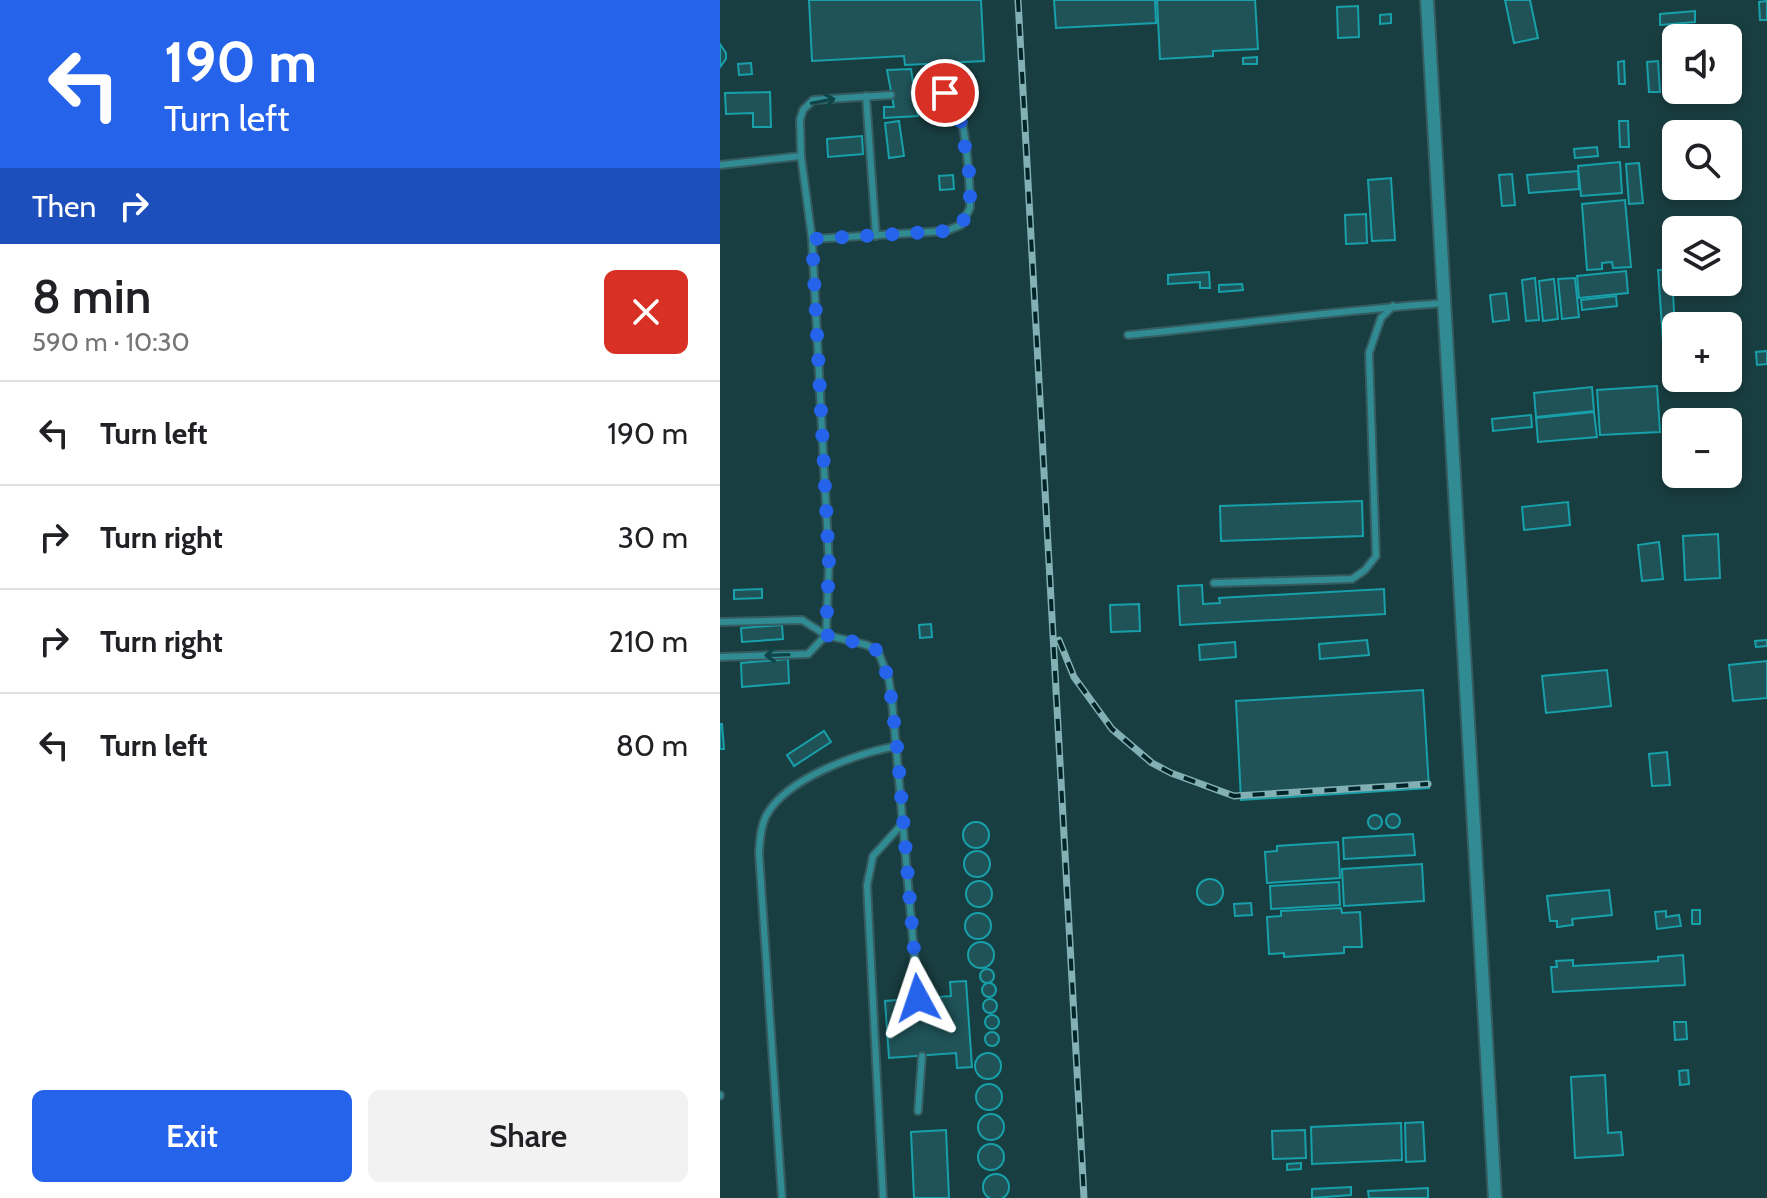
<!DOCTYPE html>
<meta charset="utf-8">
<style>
body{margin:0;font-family:Cabin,sans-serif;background:#f2f2f2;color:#202124;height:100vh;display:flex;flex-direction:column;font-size:30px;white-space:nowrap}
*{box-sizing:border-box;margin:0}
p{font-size:26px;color:#757577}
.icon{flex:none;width:44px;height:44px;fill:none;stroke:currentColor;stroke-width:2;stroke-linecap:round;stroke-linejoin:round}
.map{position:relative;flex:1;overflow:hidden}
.sheet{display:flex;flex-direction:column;background:#fff;width:720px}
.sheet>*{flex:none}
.top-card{background:#2563eb;color:#fff;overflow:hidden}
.fabs{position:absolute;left:942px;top:24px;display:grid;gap:16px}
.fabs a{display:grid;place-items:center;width:80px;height:80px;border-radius:12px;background:#fff;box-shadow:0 4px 12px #0003;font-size:40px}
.pin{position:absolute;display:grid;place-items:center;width:68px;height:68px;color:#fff;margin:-34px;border:4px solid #fff;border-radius:50%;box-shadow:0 2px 8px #0007}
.me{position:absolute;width:88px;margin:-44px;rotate:355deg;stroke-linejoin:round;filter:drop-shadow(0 0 6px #0008)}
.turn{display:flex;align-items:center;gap:28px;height:168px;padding:0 32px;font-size:36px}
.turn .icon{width:104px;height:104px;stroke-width:2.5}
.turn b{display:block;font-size:56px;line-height:68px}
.then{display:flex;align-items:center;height:76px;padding:0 32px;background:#0003;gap:16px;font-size:30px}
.round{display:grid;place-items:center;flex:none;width:84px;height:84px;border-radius:12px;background:#f2f2f2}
.summary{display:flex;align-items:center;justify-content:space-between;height:136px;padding:0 32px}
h1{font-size:48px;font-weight:600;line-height:60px}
.action{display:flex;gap:16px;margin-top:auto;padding:16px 32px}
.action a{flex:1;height:92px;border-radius:12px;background:#2563eb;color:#fff;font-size:32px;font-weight:600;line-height:92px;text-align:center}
.action a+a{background:#f2f2f2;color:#202124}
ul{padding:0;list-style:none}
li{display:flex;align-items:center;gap:24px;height:104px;padding:0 32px;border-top:2px solid #e0e0e0}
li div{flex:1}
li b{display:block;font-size:30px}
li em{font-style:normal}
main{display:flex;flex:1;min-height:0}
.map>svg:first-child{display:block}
.building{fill:#1f5358;stroke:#18a0aa;stroke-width:2}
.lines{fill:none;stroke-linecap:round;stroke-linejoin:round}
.lane-casing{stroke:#345c61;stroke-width:10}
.street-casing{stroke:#345c61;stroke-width:16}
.lane{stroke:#308b93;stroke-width:6}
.street{stroke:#308b93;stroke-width:12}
.rail-casing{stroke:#82b0b4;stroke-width:7}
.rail{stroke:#002428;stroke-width:4;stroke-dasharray:12;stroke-linecap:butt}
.oneway{stroke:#0e4348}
.route{stroke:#2563eb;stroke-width:14;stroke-dasharray:0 25.2}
</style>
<main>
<section class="sheet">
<div class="top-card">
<div class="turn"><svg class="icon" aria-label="left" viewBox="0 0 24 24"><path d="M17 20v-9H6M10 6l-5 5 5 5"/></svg><div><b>190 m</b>Turn left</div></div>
<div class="then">Then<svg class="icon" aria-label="right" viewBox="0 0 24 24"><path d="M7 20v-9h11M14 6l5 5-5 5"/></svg></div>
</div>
<div class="summary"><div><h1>8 min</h1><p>590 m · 10:30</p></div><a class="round" style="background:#d93025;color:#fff"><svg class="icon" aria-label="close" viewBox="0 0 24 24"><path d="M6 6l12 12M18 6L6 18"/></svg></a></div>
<ul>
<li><svg class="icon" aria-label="left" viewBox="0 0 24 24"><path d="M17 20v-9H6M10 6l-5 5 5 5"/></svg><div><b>Turn left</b></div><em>190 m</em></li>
<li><svg class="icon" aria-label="right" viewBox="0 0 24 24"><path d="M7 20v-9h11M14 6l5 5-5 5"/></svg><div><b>Turn right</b></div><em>30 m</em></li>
<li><svg class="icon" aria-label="right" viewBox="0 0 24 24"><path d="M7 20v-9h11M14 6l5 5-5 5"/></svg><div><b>Turn right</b></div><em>210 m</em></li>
<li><svg class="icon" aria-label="left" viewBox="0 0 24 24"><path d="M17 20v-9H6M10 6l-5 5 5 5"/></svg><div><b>Turn left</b></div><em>80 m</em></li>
</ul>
<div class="action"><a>Exit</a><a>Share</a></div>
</section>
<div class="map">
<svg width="1047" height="1198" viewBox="0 0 1047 1198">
<rect width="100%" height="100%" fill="#193e41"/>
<!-- building -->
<g class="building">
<polygon points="89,0 261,0 264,61 185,65 184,56 92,61"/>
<polygon points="334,0 435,0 436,23 336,28"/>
<polygon points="437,0 535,0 538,49 493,51 493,56 440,59"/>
<polygon points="785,0 810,0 818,38 794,43"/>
<polygon points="1047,1 1047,20 1040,20 1039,2"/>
<polygon points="638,6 639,37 618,38 617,7"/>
<polygon points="975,11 975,22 940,25 940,14"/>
<polygon points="671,14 671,23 660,24 660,15"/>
<polygon points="0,44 6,53 6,59 0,67"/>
<polygon points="537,57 537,64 523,64 523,58"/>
<polygon points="904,61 905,84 899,84 898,62"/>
<polygon points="938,61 940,92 929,92 927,62"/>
<polygon points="31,63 32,74 19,75 18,64"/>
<polygon points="191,69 198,116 164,118 164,107 174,107 167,70"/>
<polygon points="50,92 51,127 33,127 33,113 6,114 5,93"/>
<polygon points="179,121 184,156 169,158 165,123"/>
<polygon points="899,121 908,121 909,147 900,147"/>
<polygon points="142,136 143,154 108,157 107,139"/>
<polygon points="877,147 878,156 855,158 854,149"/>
<polygon points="900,162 902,193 861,196 858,166"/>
<polygon points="919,163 923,203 909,204 906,164"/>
<polygon points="858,171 859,189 809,193 807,175"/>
<polygon points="792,174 795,205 782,206 779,175"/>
<polygon points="233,175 234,189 220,190 219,176"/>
<polygon points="671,178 675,240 652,241 648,180"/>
<polygon points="905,200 911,267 893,268 892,262 882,263 882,269 867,270 862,204"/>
<polygon points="646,214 647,243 626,244 625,215"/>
<polygon points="938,270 952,270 956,355 944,356"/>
<polygon points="906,271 908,293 859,298 857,276"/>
<polygon points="489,272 490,288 480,288 480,282 448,284 448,275"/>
<polygon points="815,278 819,320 806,321 802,280"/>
<polygon points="855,278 859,317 842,319 838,279"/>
<polygon points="834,279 838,319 823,321 819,281"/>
<polygon points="522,284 523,290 499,292 499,285"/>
<polygon points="786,293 789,320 773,322 770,295"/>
<polygon points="896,296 897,306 862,310 861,300"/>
<polygon points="1047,351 1047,364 1037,365 1036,352"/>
<polygon points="937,386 940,432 880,435 877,390"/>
<polygon points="872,387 874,411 816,417 814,393"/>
<polygon points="874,412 877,437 818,442 816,418"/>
<polygon points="811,415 812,427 773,431 772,419"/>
<polygon points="642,501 643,536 501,541 500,506"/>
<polygon points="848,502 850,525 804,530 802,507"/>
<polygon points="998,534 1000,578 965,580 963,536"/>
<polygon points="939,542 943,579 922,581 918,545"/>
<polygon points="482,585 483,604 500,603 499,598 664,589 665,614 460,625 458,586"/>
<polygon points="42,589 42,598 14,599 14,590"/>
<polygon points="419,604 420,631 391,632 390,605"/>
<polygon points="211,624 212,637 200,638 199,625"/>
<polygon points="62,625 63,639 22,642 21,628"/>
<polygon points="647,640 649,655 600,659 599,644"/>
<polygon points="1047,640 1047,646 1036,647 1035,641"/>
<polygon points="515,642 516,657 480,660 479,645"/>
<polygon points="68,659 69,683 22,687 21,663"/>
<polygon points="1047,661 1047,698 1013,701 1009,665"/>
<polygon points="887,670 891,706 826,713 822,676"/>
<polygon points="703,690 709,788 521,800 516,701"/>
<polygon points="0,724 2,724 4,749 0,749"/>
<polygon points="104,731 111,742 74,766 67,755"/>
<polygon points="947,752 950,785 932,786 929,754"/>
<circle cx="673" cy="821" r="7"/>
<circle cx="655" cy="822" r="7"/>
<circle cx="256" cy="835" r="13"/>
<polygon points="693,834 695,855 624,859 623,838"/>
<polygon points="618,842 620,878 547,883 545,852 557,851 557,846"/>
<circle cx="257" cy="864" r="13"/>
<polygon points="702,864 704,901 624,906 622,869"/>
<circle cx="490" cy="892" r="13"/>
<circle cx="259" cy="894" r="13"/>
<polygon points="619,882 620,905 551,909 550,886"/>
<polygon points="889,890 892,915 852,919 853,925 837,927 837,921 830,921 827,896"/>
<polygon points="531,903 532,915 515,916 514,904"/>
<polygon points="621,908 622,913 640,912 642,947 624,947 624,953 564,957 564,953 549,954 547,917 561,916 561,911"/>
<rect x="972" y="910" width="8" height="14"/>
<polygon points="946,911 946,917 959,915 961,926 937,929 935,912"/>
<circle cx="258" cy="926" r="13"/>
<circle cx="261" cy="955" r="13"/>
<polygon points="963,955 965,985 833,992 831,967 837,967 836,961 853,960 853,966 938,961 938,957"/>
<circle cx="267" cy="976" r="7"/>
<polygon points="246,981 252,1067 237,1068 236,1053 169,1058 165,1001 231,996 230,982"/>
<circle cx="269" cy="990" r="7"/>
<circle cx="270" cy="1006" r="7"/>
<circle cx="272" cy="1022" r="7"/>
<polygon points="954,1022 966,1022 967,1039 955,1040"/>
<circle cx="272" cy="1039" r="7"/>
<circle cx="268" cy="1066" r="13"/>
<polygon points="968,1070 969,1084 960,1085 959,1071"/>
<polygon points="885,1075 888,1133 901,1132 903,1155 855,1158 851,1077"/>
<circle cx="269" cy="1097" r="13"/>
<circle cx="271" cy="1127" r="13"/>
<polygon points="703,1122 705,1161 686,1162 685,1123"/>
<polygon points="681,1123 682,1160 592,1164 591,1127"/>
<polygon points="226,1130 229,1198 194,1198 191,1132"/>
<polygon points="585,1130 586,1158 553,1159 552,1131"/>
<circle cx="271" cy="1157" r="13"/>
<polygon points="581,1163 581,1169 567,1170 567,1164"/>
<circle cx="276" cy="1187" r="13"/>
<polygon points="631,1187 631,1195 592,1198 592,1189"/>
<polygon points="708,1188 708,1198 649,1198 648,1191"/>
</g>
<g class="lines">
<defs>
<g id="lane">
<polyline points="146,96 156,236"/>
<polyline points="81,156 80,120 83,110 93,100 171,95"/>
<polyline points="0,165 81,156 92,239 109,563 106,635 88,654 0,657"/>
<path d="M 92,239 L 226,231 L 241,225 L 250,208 L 250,195 C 249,176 245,108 232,96 C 223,89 205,93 194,93"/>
<path d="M 408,335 C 513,325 619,310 725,303"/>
<polyline points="494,583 632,579 645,570 656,556 649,353 661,318 673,306"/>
<polyline points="0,622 82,620 106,635 147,645 158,651 169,680 172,701 198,998"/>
<polyline points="0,1095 0,1096"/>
<polyline points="198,1111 202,1056"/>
<path d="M 62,1198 L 39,853 C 40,841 40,828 46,816 C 66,778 138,753 177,746"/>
<polyline points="163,1198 147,885 153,856 183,823"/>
</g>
<polyline id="street" points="707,0 775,1198"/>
</defs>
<!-- lane casing -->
<use href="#lane" class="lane-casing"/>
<!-- street casing -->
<use href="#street" class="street-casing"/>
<!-- lane -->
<use href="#lane" class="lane"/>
<!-- street -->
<use href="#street" class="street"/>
<defs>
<g id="rail">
<polyline points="298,0 364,1198"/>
<polyline points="339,640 354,677 392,729 432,763 451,773 514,796 708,784"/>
</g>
</defs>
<!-- rail casing -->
<use href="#rail" class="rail-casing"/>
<!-- rail -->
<use href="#rail" class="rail"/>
</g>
<!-- one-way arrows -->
<defs><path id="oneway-shaft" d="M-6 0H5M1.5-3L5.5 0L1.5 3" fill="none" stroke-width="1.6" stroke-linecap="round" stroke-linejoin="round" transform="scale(2)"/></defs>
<g class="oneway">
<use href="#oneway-shaft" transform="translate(103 101) rotate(-11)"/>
<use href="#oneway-shaft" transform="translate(57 655) rotate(178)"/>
</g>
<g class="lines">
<!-- route -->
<polyline class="route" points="198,998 177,746 169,680 158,651 147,645 106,635 109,563 92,239 226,231 241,225 250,208 250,178 239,111 234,98 225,93"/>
</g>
</svg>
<div class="fabs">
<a><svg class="icon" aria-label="sound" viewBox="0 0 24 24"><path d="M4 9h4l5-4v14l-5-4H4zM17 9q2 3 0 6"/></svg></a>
<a><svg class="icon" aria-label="search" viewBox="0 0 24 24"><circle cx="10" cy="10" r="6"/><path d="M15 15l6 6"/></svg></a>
<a><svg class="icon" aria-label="layers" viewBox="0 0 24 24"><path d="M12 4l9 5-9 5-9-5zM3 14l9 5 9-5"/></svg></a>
<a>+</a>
<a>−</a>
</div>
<div class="pin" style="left:225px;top:93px;background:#d93025"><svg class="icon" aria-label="arrive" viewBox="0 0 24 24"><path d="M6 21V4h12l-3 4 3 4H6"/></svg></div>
<svg class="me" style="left:198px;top:998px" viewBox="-20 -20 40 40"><path d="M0-17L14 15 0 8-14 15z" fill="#2563eb" stroke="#fff" stroke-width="4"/></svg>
</div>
</main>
